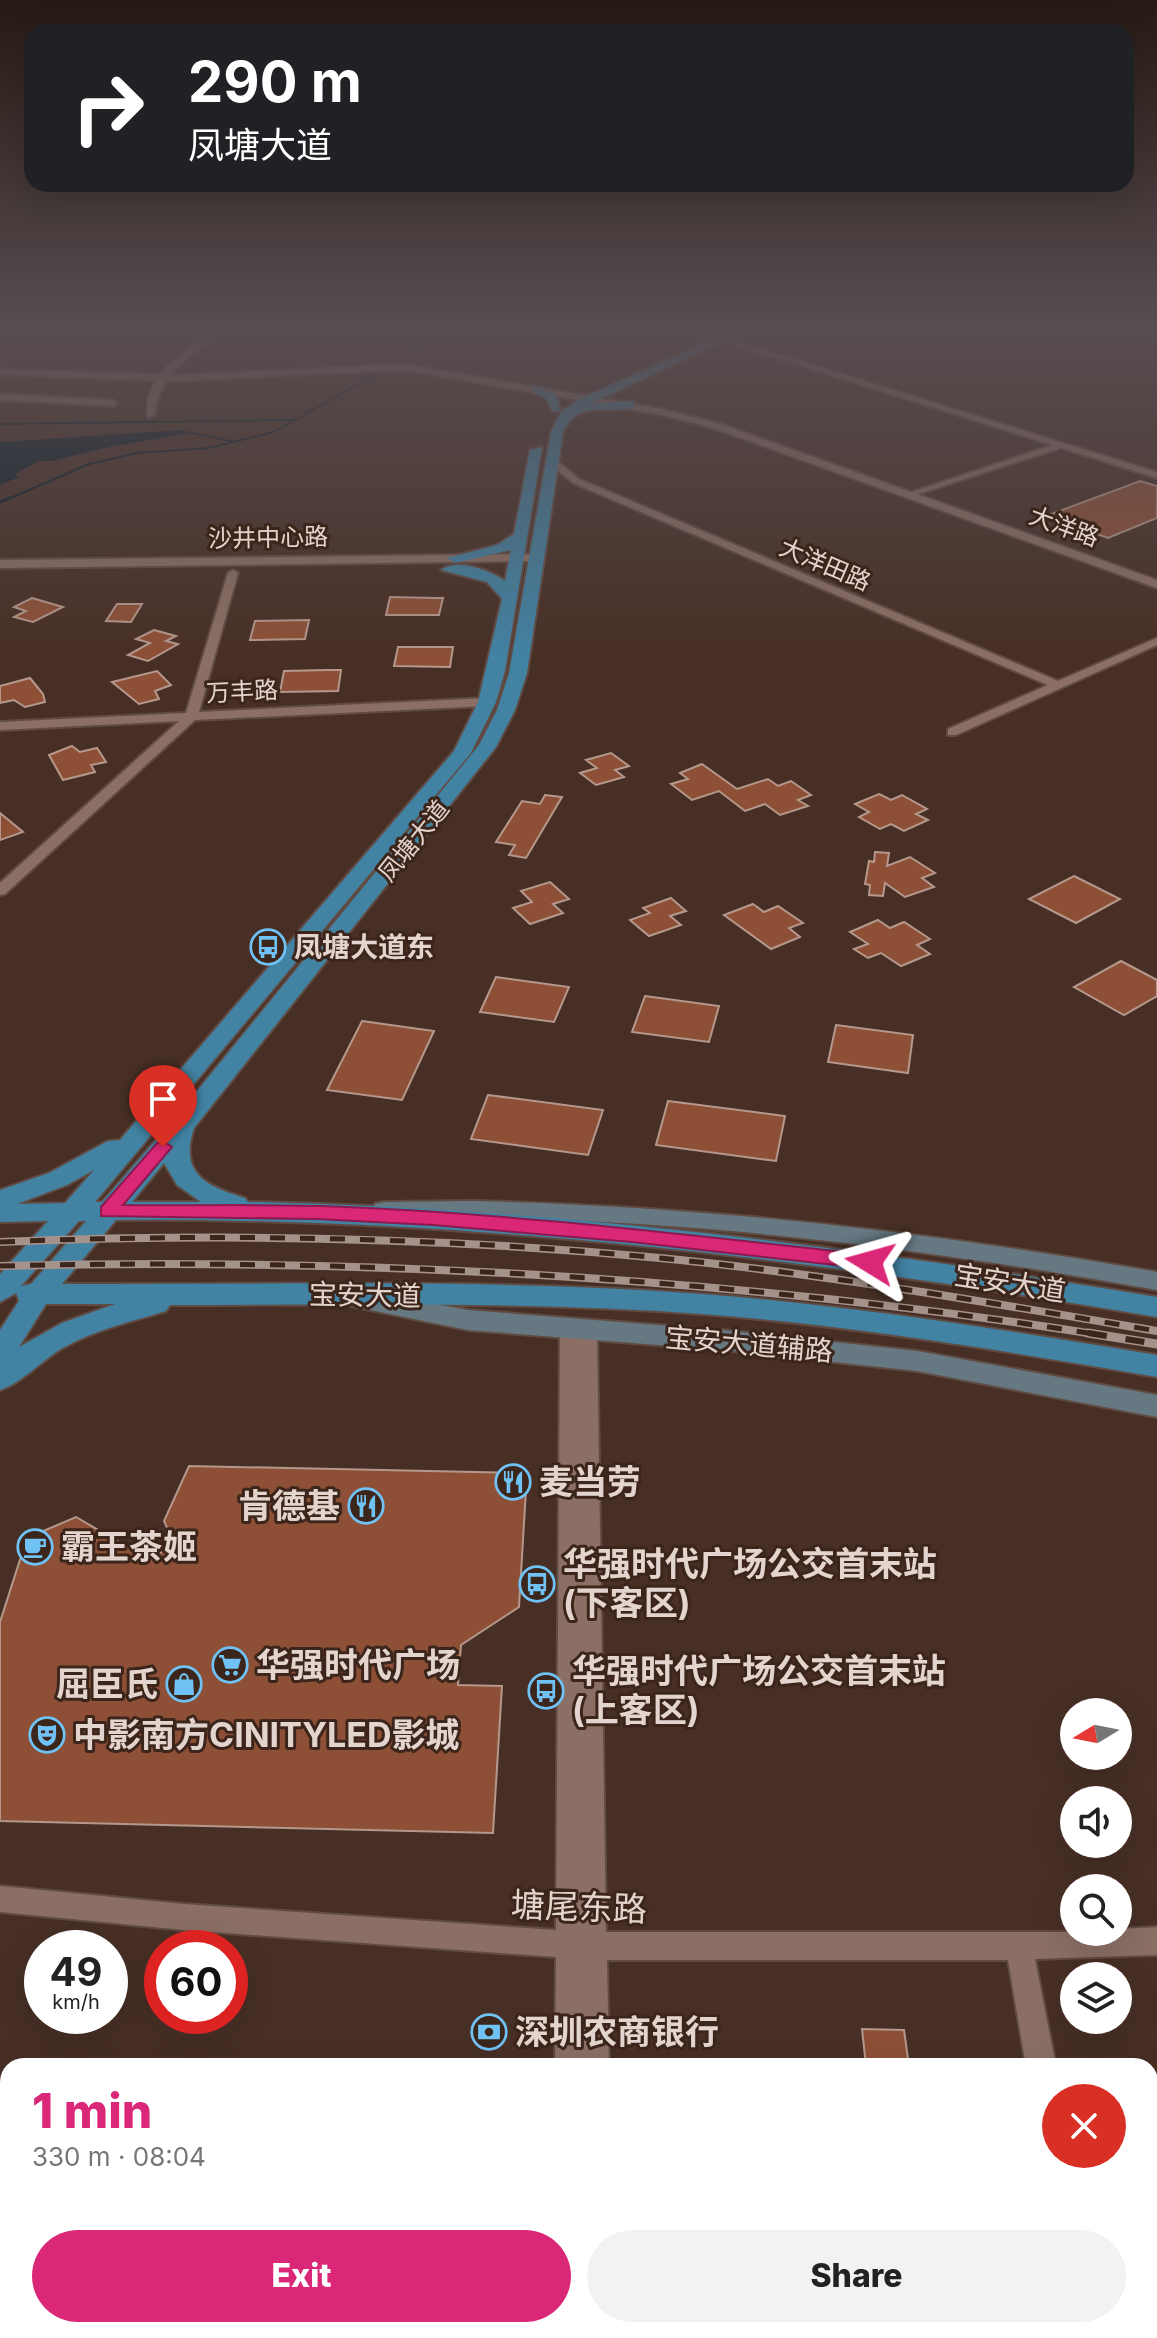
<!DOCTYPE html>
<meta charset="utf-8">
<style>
body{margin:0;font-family:Inter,"Noto Sans SC",sans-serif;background:#f2f2f2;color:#222;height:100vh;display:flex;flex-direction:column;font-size:30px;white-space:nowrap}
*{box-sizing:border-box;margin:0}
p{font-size:26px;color:#767676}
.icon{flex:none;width:44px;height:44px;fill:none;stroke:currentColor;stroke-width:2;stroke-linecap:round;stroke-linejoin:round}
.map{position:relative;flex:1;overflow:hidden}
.details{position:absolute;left:0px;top:2058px;width:1158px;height:280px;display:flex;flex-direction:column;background:#fff;border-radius:24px 24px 0 0;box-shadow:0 8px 32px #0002}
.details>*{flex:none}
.guide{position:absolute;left:24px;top:24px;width:1110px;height:168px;border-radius:24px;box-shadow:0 8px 32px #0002;background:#202124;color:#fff;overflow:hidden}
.needle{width:52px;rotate:260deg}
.controls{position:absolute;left:1060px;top:1698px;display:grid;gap:16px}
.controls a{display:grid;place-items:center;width:72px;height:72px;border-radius:50%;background:#fff;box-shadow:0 8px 32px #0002;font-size:40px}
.speed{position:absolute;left:24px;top:1930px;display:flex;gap:16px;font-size:40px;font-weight:700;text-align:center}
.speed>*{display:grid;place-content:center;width:104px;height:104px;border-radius:50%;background:#fff;box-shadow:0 8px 32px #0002;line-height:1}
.speed small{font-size:20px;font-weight:400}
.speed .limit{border:12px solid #d22;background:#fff;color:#111}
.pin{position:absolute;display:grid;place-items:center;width:68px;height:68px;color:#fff;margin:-82px -34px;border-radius:50% 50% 50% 0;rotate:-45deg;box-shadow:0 0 8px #0007}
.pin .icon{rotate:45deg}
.me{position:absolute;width:88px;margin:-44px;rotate:278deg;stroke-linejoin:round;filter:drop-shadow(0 0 6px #0008)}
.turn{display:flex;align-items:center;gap:28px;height:168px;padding:0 32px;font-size:36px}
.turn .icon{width:104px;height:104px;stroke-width:2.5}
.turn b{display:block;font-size:56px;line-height:68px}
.round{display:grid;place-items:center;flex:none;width:84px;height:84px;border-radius:42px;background:#f2f2f2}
.overview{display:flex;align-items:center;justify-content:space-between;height:136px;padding:0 32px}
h1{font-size:48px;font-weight:800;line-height:60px;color:#db2777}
.cta{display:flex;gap:16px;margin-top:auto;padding:16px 32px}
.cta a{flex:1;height:92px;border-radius:48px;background:#db2777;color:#fff;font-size:32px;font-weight:800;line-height:92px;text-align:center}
.cta a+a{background:#f2f2f2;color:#222}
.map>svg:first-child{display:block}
.water{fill:#071c28}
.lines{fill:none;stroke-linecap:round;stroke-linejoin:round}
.stream-far1{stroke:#071c28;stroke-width:2}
.stream{stroke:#071c28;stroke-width:3}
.building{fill:#8d5036;stroke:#b5988c;stroke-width:2}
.minor-casing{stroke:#604b43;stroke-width:4}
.tertiary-casing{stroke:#604b43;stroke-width:4}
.secondary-casing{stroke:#604b43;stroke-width:4}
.primary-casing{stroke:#604b43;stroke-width:4}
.minor{fill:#8b6f64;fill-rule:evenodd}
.tertiary{fill:#8b6f64;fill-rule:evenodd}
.secondary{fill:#667983;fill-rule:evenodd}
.primary{fill:#4282a2;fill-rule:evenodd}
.rail-far1-casing{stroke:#a5928b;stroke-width:8}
.rail-casing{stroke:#a5928b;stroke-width:9}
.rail-far1{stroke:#3c251b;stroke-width:5;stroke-dasharray:15;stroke-linecap:butt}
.rail{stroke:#3c251b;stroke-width:6;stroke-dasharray:19;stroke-linecap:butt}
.route{fill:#db2777;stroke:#8e194d;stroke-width:2}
.labels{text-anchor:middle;stroke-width:6;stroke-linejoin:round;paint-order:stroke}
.far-street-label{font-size:24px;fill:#e4d4ce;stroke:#3c251b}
.poi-label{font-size:28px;font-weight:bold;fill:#e4d4ce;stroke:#3c251b;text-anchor:start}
.street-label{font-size:28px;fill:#e4d4ce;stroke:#3c251b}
.near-poi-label{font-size:34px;font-weight:bold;fill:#e4d4ce;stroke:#3c251b;text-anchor:start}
.near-street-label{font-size:34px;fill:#e4d4ce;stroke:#3c251b}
</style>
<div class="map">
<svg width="1157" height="2338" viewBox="0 0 1157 2338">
<rect width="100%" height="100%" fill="#472f25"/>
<!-- water -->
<polygon class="water" points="181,430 193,433 109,447 52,461 39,461 15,474 19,477 0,485 0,442"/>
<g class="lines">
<!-- stream-far1 -->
<g class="stream-far1">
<polyline points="407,355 450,330"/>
<polyline points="0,424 295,420"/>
<polyline points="193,433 235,442"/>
<polyline points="6,500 89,464 137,453 209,448 274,432 381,371"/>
</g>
<!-- stream -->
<polyline class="stream" points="0,502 10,498"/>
</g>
<!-- building -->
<g class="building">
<polygon points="1140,481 1157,486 1157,518 1108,538 1046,516"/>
<polygon points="390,597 436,598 443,598 439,615 386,615"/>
<polygon points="32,598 63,607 33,622 14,617 26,611 14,607"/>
<polygon points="117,604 142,604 131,622 106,621"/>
<polygon points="309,620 305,639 250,640 255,621"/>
<polygon points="154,630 176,636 166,641 178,644 148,661 128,655 150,643 136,639"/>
<polygon points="398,647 453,647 450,667 394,666"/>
<polygon points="327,670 341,670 338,691 280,692 284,671"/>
<polygon points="157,671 171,685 155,691 159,699 139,704 112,682"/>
<polygon points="30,678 43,694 45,702 25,707 14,700 0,703 0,686"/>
<polygon points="72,746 80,752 97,748 106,762 91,765 95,772 63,780 49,755"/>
<polygon points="611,753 629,766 615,770 624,777 596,785 580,773 597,768 586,760"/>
<polygon points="702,764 737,789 768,779 778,786 791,781 811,795 798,800 808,806 780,815 765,804 745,811 719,791 692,800 671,784 688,779 680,773"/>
<polygon points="879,794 891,800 902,795 927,809 916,814 928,820 904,831 891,824 880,829 859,817 869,812 855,804"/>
<polygon points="545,795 562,797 526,858 509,855 515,845 496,842 522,801 540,804"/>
<polygon points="0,813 23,832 0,840"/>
<polygon points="875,852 889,853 887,866 910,857 935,873 922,878 934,887 905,897 885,883 883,896 869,895 870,885 865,884 869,861 874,862"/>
<polygon points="1074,876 1120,899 1076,923 1029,899"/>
<polygon points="550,882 569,899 553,904 563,913 530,924 513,908 532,902 521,891"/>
<polygon points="671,898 686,911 670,916 681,925 649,936 630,920 650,913 643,908"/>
<polygon points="753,904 764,912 778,906 803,923 789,928 800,937 771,949 724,915"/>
<polygon points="878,920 890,928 904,922 930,939 917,945 930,954 901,966 881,953 868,958 854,949 868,944 850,932"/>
<polygon points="1121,961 1157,980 1157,996 1124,1015 1074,987"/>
<polygon points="496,977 569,987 554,1022 480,1012"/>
<polygon points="645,996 719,1006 709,1042 632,1032"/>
<polygon points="362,1021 434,1031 402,1100 327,1090"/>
<polygon points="836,1025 913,1035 908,1073 828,1062"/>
<polygon points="488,1095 603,1110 588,1155 471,1139"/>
<polygon points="668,1101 785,1116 776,1161 656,1145"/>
<polygon points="189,1466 527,1473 519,1607 461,1645 458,1685 502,1686 493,1833 0,1821 0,1622 27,1538 76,1517 150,1560 174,1543 164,1521"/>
<polygon points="862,2029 904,2030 909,2066 866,2066"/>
</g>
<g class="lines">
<defs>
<g id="minor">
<polygon points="0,330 7,330 0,334"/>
<path d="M 213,330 L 221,330 C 193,357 158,371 155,415 L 148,417 C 141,376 186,352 213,330 Z"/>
<polygon points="719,336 1157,472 1157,478 1061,448 909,497 909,493 1052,445 719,340"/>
<polygon points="0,394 114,400 118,403 114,406 0,400"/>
<polygon points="550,460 556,460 579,479 1058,681 1157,638 1157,645 956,735 948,735 948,729 1048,685 573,483 550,464"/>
<polygon points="233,570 238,573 199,712 487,698 493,702 487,706 195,720 5,894 0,895 0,883 179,721 0,730 0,722 186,713 228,573"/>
<polygon points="570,1321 579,1326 587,1323 594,1325 597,1330 606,1932 1118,1932 1118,1929 1157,1927 1157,1955 1035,1959 1056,2066 1026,2066 1008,1960 607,1960 609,2066 555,2066 556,1957 184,1930 0,1912 0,1886 184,1904 556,1930 560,1328 563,1323"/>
<rect x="554" y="2330" width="59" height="8"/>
<polygon points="1073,2330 1105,2330 1107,2338 1075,2338"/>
</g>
<g id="tertiary">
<polygon points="405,364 662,409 721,424 1157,580 1157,588 713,428 662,415 405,370 176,381 0,375 0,369 176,375"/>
<polygon points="542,554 543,557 537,561 0,568 0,560"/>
</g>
<g id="secondary">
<path d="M 474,1201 C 703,1206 932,1232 1157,1272 L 1157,1290 C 903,1244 642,1213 384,1218 L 375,1216 L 372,1210 L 375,1204 L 384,1202 Z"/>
<polygon points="360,1290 468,1310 722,1330 917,1351 1157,1395 1157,1417 917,1371 722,1350 468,1330 351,1306 347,1299 351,1292"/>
</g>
<g id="primary">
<path d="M 733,330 L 747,330 L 590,404 L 630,401 L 634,402 L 634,408 C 602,414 580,399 563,432 L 527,673 L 515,710 L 496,747 L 194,1128 C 179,1173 205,1186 245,1198 L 248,1202 C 554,1208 856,1247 1157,1297 L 1157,1317 C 812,1259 467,1217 116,1220 L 62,1284 C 275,1285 490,1278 702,1294 C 855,1306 1006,1330 1157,1355 L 1157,1377 C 1006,1351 855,1326 702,1314 C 525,1301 347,1305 170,1305 L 166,1311 C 130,1322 94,1330 61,1349 C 41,1361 22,1383 0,1390 L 0,1330 L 19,1301 L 16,1293 L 0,1302 L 0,1274 L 48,1221 L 0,1222 L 0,1190 L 49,1173 L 108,1141 L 120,1140 L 454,751 L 478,702 L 502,599 L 487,582 L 441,570 C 456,558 490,570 505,581 L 511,550 L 455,563 L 447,558 L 497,545 L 514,534 L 530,450 L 542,447 L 505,671 L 496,702 L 471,753 L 95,1202 L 102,1202 L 175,1118 L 479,745 L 497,710 L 509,673 L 551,432 L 562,411 L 578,400 ZM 164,1163 L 177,1185 L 201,1202 L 132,1202 ZM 94,1170 L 65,1203 L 17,1204 L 67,1185 ZM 79,1221 L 86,1221 L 31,1284 L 21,1286 ZM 46,1304 L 115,1304 L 62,1323 L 19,1347 Z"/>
<polygon points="533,386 556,394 560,411 552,411 547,399 533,392"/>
</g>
</defs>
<!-- minor casing -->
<use href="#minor" class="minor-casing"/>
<!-- tertiary casing -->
<use href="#tertiary" class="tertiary-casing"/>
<!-- secondary casing -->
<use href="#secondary" class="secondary-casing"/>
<!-- primary casing -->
<use href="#primary" class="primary-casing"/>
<!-- minor -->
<use href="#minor" class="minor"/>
<!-- tertiary -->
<use href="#tertiary" class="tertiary"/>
<!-- secondary -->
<use href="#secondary" class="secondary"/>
<!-- primary -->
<use href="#primary" class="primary"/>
<defs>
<g id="rail-far1">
<path d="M 0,1242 C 220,1233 440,1237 660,1258 C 826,1274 992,1303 1157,1331"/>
<path d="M 0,1266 C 370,1257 736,1278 1101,1335"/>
</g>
<polyline id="rail" points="1088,1333 1157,1344"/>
</defs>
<!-- rail-far1 casing -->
<use href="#rail-far1" class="rail-far1-casing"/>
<!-- rail casing -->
<use href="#rail" class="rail-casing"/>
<!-- rail-far1 -->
<use href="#rail-far1" class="rail-far1"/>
<!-- rail -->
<use href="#rail" class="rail"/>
</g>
<!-- sky -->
<linearGradient id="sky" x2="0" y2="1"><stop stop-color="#271a14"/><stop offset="0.5" stop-color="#584d51"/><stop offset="1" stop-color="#584d51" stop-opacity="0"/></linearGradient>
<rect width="1157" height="657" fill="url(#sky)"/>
<!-- route -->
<path class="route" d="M 163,1141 L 172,1147 L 123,1205 C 188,1206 253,1204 318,1206 C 502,1212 686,1235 870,1255 L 879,1262 L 870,1269 L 632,1242 L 433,1225 L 317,1219 L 101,1216 L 101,1207 L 157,1143 Z"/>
<!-- icons -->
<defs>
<symbol id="bus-ring" viewBox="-11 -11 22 22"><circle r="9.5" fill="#3c251b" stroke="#70c1f4" stroke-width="1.5"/><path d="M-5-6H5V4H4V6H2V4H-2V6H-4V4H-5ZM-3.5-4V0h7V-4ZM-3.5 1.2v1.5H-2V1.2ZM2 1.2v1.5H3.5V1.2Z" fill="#70c1f4"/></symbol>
<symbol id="restaurant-ring" viewBox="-11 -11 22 22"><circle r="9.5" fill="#3c251b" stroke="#70c1f4" stroke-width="1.5"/><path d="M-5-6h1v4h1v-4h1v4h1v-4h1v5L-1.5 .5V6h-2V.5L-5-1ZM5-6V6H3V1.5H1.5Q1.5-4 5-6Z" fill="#70c1f4"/></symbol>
<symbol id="cafe-ring" viewBox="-11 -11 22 22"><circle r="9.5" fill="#3c251b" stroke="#70c1f4" stroke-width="1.5"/><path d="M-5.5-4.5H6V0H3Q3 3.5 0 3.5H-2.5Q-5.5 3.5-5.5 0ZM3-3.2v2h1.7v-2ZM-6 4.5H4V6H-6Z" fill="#70c1f4"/></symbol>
<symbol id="supermarket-ring" viewBox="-11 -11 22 22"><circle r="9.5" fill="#3c251b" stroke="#70c1f4" stroke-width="1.5"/><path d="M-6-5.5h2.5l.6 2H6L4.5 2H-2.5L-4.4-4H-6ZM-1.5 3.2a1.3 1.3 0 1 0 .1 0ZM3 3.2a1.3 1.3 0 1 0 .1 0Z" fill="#70c1f4"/></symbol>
<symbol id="shop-ring" viewBox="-11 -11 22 22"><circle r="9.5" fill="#3c251b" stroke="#70c1f4" stroke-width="1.5"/><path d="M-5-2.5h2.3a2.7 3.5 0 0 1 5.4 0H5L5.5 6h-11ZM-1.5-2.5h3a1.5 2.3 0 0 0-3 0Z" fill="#70c1f4"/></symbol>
<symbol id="theatre-ring" viewBox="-11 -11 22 22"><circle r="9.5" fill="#3c251b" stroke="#70c1f4" stroke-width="1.5"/><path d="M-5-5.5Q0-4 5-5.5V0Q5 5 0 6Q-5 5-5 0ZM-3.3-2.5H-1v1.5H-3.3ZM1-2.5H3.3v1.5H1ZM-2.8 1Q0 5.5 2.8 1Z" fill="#70c1f4"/></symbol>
<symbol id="bank-ring" viewBox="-11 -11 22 22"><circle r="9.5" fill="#3c251b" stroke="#70c1f4" stroke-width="1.5"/><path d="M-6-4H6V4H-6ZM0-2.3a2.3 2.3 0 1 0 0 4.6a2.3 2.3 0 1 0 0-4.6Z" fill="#70c1f4"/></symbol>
</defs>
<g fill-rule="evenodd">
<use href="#bus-ring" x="248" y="927" width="40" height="40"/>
<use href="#restaurant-ring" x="493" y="1462" width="40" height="40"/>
<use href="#restaurant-ring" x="346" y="1486" width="40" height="40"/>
<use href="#cafe-ring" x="15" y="1527" width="40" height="40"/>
<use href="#bus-ring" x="517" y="1564" width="40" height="40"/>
<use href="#supermarket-ring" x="210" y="1645" width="40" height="40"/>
<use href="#shop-ring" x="164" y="1664" width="40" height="40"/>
<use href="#bus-ring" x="526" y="1671" width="40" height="40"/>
<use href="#theatre-ring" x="27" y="1715" width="40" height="40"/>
<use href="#bank-ring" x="469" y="2012" width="40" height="40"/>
</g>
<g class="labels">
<!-- far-street labels -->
<g class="far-street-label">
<text transform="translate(1064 527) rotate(20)" y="8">大洋路</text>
<text transform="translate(268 538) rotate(-1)" y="8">沙井中心路</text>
<text transform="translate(825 565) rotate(23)" y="8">大洋田路</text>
<text transform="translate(242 692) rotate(-3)" y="8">万丰路</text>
<text transform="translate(414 841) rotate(-51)" y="8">凤塘大道</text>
</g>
<!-- poi labels -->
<g class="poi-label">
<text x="294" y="957">凤塘大道东</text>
</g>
<!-- street labels -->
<g class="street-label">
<text transform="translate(1010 1283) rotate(9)" y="10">宝安大道</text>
<text transform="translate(365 1295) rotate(1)" y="10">宝安大道</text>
<text transform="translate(749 1344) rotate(5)" y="10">宝安大道辅路</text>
</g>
<!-- near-poi labels -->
<g class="near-poi-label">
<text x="539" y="1494">麦当劳</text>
<text x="340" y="1518" text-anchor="end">肯德基</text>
<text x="61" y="1559">霸王茶姬</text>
<text x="563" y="1576">华强时代广场公交首末站<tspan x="563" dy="39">(下客区)</tspan></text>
<text x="256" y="1677">华强时代广场</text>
<text x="572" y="1683">华强时代广场公交首末站<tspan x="572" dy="39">(上客区)</tspan></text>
<text x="158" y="1696" text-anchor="end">屈臣氏</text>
<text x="73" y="1747">中影南方CINITYLED影城</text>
<text x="515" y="2044">深圳农商银行</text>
</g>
<!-- near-street labels -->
<g class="near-street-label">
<text transform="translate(579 1907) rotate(2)" y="12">塘尾东路</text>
</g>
</g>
</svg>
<div class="controls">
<a><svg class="needle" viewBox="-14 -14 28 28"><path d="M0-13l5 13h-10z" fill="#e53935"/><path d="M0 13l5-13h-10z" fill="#767676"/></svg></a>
<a><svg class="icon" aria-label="sound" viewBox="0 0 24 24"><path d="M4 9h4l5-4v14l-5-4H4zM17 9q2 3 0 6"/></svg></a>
<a><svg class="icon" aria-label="search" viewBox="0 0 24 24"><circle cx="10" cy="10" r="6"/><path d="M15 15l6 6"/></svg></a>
<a><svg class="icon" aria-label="layers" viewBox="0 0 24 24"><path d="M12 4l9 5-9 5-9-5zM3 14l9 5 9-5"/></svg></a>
</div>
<div class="speed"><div>49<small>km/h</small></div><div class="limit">60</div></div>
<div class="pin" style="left:163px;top:1147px;background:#d93025"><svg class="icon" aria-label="arrive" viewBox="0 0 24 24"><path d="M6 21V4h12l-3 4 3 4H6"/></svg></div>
<svg class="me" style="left:870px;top:1262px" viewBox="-20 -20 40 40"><path d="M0-17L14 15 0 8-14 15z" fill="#db2777" stroke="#fff" stroke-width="4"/></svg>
<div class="guide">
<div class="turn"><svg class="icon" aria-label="right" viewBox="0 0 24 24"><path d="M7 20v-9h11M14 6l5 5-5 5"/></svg><div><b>290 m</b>凤塘大道</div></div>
</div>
<section class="details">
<div class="overview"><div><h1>1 min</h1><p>330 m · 08:04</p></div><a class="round" style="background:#d93025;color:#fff"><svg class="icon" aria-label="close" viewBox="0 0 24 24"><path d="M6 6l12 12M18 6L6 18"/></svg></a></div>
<div class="cta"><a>Exit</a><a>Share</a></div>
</section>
</div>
